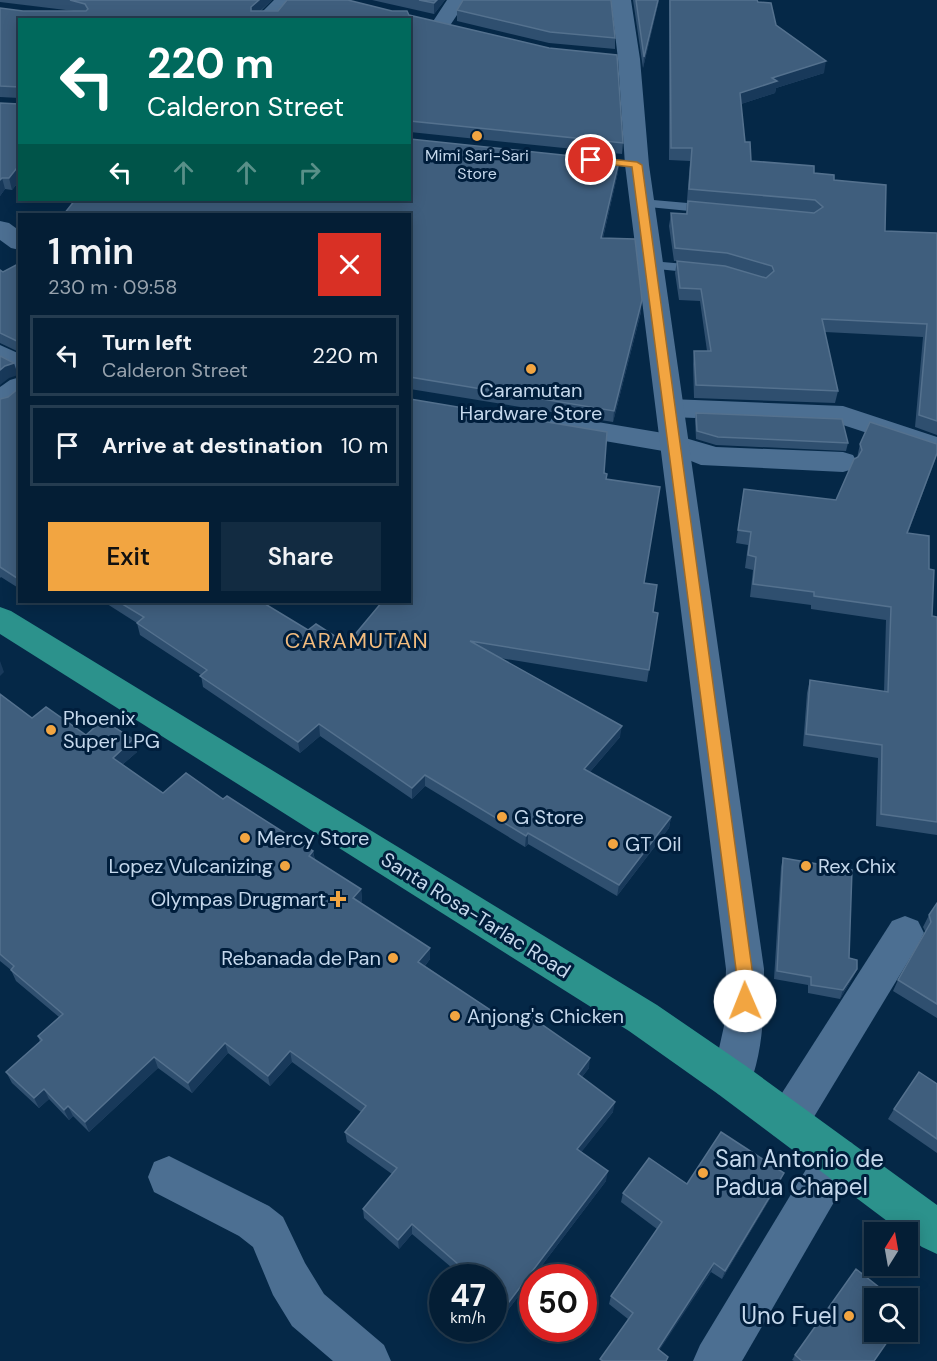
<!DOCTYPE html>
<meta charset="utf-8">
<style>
body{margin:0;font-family:"DM Sans",sans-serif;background:#122b41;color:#f1f3f6;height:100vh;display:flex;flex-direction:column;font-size:22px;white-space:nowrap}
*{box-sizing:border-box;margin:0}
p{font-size:20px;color:#97a2ad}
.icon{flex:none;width:33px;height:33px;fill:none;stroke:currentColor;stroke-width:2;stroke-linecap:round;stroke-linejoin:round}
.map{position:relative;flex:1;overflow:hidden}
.side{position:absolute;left:18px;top:213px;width:393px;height:390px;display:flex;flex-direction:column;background:#041e35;border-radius:0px;box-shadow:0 3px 15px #0003,0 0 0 2px #253c50}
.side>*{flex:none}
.top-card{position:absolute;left:18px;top:18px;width:393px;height:183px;border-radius:0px;box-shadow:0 3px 15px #0003,0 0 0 2px #253c50;background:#00695c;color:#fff;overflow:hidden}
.needle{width:39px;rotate:11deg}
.fabs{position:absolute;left:864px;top:1222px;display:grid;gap:12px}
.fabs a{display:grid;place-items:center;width:54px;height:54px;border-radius:0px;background:#041e35;box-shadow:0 3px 15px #0003,0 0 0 2px #253c50;font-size:30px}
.speed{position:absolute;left:429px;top:1264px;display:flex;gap:12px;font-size:30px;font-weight:700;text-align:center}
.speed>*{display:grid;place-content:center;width:78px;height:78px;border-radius:50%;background:#041e35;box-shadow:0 3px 15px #0003,0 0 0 2px #253c50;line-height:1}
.speed small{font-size:15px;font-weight:400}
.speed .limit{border:9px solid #d22;background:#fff;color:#111}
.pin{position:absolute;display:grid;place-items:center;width:51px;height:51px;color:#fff;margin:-26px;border:3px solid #fff;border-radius:50%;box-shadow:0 2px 6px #0007}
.me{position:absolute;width:66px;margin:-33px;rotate:359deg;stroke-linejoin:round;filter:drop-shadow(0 0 4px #0008)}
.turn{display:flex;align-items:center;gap:21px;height:126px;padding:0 30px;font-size:27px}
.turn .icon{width:78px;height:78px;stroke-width:2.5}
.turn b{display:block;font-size:42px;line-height:51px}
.lanes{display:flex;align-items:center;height:57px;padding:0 30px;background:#0003;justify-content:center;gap:30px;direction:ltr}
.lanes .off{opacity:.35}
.round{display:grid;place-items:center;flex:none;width:63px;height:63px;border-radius:0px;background:#122b41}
.overview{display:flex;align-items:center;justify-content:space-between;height:102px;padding:0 30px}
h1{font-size:36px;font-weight:600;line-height:45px}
.button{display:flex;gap:12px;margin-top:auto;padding:12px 30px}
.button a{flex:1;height:69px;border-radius:0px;background:#f2a541;color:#111;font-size:24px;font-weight:600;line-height:69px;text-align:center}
.button a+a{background:#122b41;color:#f1f3f6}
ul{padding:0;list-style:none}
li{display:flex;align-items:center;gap:18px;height:81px;margin:0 12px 9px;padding:0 18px;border:3px solid #253c50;border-radius:0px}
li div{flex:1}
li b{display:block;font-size:22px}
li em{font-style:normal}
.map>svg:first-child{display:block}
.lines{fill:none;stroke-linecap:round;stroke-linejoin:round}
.lane{fill:#4c6f92;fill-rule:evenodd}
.street{fill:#4c6f92;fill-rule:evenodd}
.secondary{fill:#4c6f92;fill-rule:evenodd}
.highway{fill:#2c928c;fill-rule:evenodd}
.wall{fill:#2f4f6f}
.shaded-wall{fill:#18395a}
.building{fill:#3f5e7d;stroke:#54718e;stroke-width:1.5}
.route{fill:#f2a541;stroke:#9d6b2a;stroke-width:1.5}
.poi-dot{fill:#f2a541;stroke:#001e3c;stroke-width:2}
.labels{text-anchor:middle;stroke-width:6;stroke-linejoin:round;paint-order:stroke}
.far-poi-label{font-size:16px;fill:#c5d8ec;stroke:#001e3c}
.poi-label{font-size:20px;fill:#c5d8ec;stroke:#001e3c;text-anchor:start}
.street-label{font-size:20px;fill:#c5d8ec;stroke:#001e3c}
.quarter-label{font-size:22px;letter-spacing:1.5px;fill:#f1bb7e;stroke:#001e3c}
.near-poi-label{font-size:24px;fill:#c5d8ec;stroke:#001e3c;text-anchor:start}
</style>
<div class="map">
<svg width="937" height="1361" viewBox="0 0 937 1361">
<rect width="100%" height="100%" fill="#052847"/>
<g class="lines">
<!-- lane -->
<g class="lane">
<polygon points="642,199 710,205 716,209 710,213 638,206 636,203"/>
<polygon points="651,261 697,265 703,269 697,273 647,268 645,265 647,262"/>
</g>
<!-- street -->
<g class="street">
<polygon points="274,0 296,0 277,20 254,20"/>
<polygon points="447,0 467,0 447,30 440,32 433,30 430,26"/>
<polygon points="0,221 9,223 20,231 20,250 11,248 0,240"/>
<polygon points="0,345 20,354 20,374 0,365"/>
<polygon points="20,377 20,400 10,407 0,410 0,387 10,380"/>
<polygon points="670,399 843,406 937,437 937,456 840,424 670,417 660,414 656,408 660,402"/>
<polygon points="562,416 675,435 716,447 843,452 853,455 857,462 853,469 843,472 701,465 669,452 552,432 548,425 552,418"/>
<polygon points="905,916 918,921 924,933 918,945 803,1135 788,1141 773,1135 767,1121 773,1107 892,921"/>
<polygon points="169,1156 269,1206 283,1217 305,1263 324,1294 384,1345 391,1361 333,1361 292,1326 273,1295 253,1247 239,1236 154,1192 148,1177 154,1162"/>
</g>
<!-- secondary -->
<g class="secondary">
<path d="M 611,0 L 631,0 L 640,59 L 649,165 L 764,969 C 764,1011 764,1054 746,1094 L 732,1099 L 718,1094 L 712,1080 L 724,1026 L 726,969 L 625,165 L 618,59 Z"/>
<polygon points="837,1137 852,1143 858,1157 852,1171 742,1361 693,1361 700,1345 822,1143"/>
</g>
<!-- highway -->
<polygon class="highway" points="0,607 11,611 657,1005 746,1066 937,1205 937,1254 922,1247 908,1237 908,1233 903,1233 718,1094 629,1031 0,634"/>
</g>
<!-- wall -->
<g class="wall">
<polygon points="0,0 272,0 261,11 409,15 623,143 622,154 410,132 410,20 20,20 20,180 12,190 5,189 0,196 0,103 19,104 19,98 0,97 0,8 23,11 74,11 0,2"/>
<polygon points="372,0 445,0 434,14"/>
<polygon points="633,0 659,0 643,68"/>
<polygon points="669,0 757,0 758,2 776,25 824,73 776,88 775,93 741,104 745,142 751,161 814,173 834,180 885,231 937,233 937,435 915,427 923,337 825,332 838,391 835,403 694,398 693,364 694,351 707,351 700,301 679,300 675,273 677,261 674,261 669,226 671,213 686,214 690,161 669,160"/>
<polygon points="457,10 615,38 615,49 549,43 457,21"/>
<polygon points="619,161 618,172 603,238 641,312 613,422 410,389 410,390 410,214"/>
<polygon points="20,263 20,589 1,577 0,578 0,399 8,397 19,388 19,352 0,343 0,270 3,272"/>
<polygon points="696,413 848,443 846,451 716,445 696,439 695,420"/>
<polygon points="860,444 937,454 908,533 929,569 932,616 937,617 937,835 876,826 878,758 803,746 807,693 810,680 884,692 886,620 811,609 811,605 750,597 753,570 745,568 748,545 736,543 744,489 836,500 857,458"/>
<polygon points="604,473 607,479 645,583 653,612 658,613 647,682 500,658 620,737 590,772 671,817 669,828 617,896 528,844 525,847 425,786 412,799 320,736 300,753 203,687 201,675 140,635 137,623 104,602 262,602 308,630 347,644"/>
<polygon points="0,694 32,718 137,752 122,765 163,793 223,799 313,851 315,860 361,889 362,901 360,903 430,959 425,966 513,1025 589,1068 582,1077 613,1112 581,1152 606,1181 505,1314 494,1304 494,1278 464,1278 412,1234 399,1249 364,1218 363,1209 392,1174 347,1142 345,1132 361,1112 292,1062 270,1086 228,1053 192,1093 158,1068 89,1132 73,1116 69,1120 49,1099 39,1108 12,1083 6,1072 40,1042 38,1036 59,1017 16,981 11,970 0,961"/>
<polygon points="783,858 849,958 857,969 853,977 840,999 808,993 808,985 774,979 781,867"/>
<polygon points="937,903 937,1018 893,991 898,980 926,933 923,927 929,915"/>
<polygon points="937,1084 937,1153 888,1119 894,1109"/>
<polygon points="784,1173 780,1182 722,1279 711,1272 659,1350 667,1361 600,1361 628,1319 609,1304 611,1296 657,1229 621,1202 623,1193 687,1184"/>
<polygon points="795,1355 874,1361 794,1361 792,1360"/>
</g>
<!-- shaded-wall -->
<g class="shaded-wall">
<polygon points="259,0 272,0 252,18 251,7"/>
<polygon points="437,0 445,0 434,14 434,3"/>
<polygon points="658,0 659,0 643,68 644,57"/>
<polygon points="826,61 824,73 776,88 775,93 738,105 740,93 772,78"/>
<polygon points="619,161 618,172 600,250 601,238"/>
<polygon points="20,164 20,180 12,190 9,178"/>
<polygon points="2,178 5,189 0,196 0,180"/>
<polygon points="642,300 641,312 613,422 614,411"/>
<polygon points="14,363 18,375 9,378 0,385 0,370 5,366"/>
<polygon points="937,453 936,458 903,546 907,533"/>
<polygon points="0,661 4,672 0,676"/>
<polygon points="319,724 320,736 300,753 298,742"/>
<polygon points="622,726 620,737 583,780 584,769"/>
<polygon points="133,739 137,752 116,770 113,758"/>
<polygon points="425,775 425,786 412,799 412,788"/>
<polygon points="671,817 669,828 617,896 619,885"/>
<polygon points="528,833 528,844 525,847 526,836"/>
<polygon points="313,851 315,863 309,856"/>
<polygon points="361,889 362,901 354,909 353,898"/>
<polygon points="430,948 430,959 419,973 418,962"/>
<polygon points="857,969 853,977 840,999 843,990"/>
<polygon points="225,1043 228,1053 192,1093 188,1083"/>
<polygon points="290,1051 292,1062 270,1086 268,1076"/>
<polygon points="154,1057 158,1068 89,1132 85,1122"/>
<polygon points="590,1058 589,1068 576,1084 578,1074"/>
<polygon points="44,1089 49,1099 39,1108 34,1098"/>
<polygon points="615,1102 613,1112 576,1159 577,1149"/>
<polygon points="68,1106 73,1116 69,1120 64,1110"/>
<polygon points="608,1171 606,1181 505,1314 506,1306"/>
<polygon points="784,1173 780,1182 722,1279 725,1271"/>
<polygon points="412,1224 412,1234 399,1249 398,1240"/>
<polygon points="714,1263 711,1272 655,1357 658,1349"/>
</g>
<!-- building -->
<g class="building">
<polygon points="70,0 259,0 251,7 251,11 278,11 287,0 348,0 392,11 407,11 409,15 549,48 617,55 623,143 410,121 410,20 20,20 20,164 9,178 2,178 0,180 0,103 19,104 19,87 0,86 0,8 23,11 86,11 88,9 85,4"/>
<polygon points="419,0 437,0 434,3"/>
<polygon points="463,0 611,0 615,38 550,32 457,10"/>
<polygon points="636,0 658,0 644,57"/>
<polygon points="670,0 757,0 758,2 771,3 776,25 826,61 772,78 777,81 740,93 745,142 750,142 751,161 814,166 814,173 834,175 834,180 886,185 885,231 937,233 937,421 919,415 927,324 822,319 838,391 696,385 694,351 711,351 701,289 680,288 677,261 725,266 766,278 774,271 772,266 727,253 675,248 671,213 687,214 688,201 814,213 823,207 815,200 689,189 692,148 671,148"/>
<polygon points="410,139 619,161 601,238 635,239 642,300 614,411 410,377 410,214 64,214 75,200 410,200"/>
<polygon points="20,263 20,580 0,567 0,399 8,397 19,388 19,342 0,333 0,270 3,272"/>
<polygon points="0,356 14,363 5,366 0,370"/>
<polygon points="410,399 607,432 604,473 607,474 606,479 660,487 644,583 657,585 653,612 658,613 649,670 470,641 622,726 584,769 671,817 619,885 528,833 526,836 425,775 412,788 319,724 298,742 200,676 207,670 137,623 144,617 119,602 262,602 308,630 316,624 347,644 382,602 410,602"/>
<polygon points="696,413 842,419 848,443 718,437 697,431"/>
<polygon points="870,422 937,444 937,453 907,533 929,536 929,569 934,570 932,616 937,617 937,822 881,814 882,745 806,734 810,680 888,692 891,607 814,596 814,592 753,584 756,557 748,555 751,532 738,530 744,489 836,500 854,459 858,457 862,450 860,444"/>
<polygon points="0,694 32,718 46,707 86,735 103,720 133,739 113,758 163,793 186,773 223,799 227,796 313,851 309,856 361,889 353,898 430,948 418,962 513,1025 524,1012 590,1058 578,1074 615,1102 577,1149 608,1171 506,1306 494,1295 494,1278 474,1278 412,1224 398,1240 363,1209 397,1168 345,1132 366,1106 290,1051 268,1076 225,1043 188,1083 154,1057 85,1122 68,1106 64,1110 44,1089 34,1098 6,1072 42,1040 38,1036 63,1014 11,970 14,966 0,954"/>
<polygon points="783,858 852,870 849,958 857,960 857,969 843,990 811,985 811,977 777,971"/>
<polygon points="937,903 937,1004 898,980 931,922 929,915"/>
<polygon points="919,1072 937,1084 937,1139 894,1109"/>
<polygon points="721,1132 784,1173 725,1271 714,1263 658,1349 668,1357 666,1361 603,1361 600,1359 633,1313 611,1296 662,1222 623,1193 649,1158 687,1184"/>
<polygon points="856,1269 894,1299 874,1299 874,1332 894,1332 874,1361 802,1361 795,1355"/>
</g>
<!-- route -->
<polygon class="route" points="591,157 637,162 642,165 752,969 753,1001 751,1006 745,1009 739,1006 737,1001 736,969 632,167 588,162 587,160"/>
<!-- markers -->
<g class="poi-dot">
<circle cx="477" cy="136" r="6"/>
<circle cx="531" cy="369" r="6"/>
<circle cx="51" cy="730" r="6"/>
<circle cx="502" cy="817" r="6"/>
<circle cx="245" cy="838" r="6"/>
<circle cx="613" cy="844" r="6"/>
<circle cx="285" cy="866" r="6"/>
<circle cx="806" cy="866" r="6"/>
<path d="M335 890h6v6h6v6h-6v6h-6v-6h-6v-6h6z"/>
<circle cx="393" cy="958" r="6"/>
<circle cx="455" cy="1016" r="6"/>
<circle cx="703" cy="1173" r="6"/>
<circle cx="849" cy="1316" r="6"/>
</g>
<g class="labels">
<!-- far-poi labels -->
<g class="far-poi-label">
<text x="477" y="161">Mimi Sari-Sari<tspan x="477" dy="18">Store</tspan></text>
</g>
<!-- poi labels -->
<g class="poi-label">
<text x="531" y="397" text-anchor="middle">Caramutan<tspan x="531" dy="23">Hardware Store</tspan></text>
<text x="63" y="725">Phoenix<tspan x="63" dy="23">Super LPG</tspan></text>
<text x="514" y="824">G Store</text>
<text x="257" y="845">Mercy Store</text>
<text x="625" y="851">GT Oil</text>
<text x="273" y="873" text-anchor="end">Lopez Vulcanizing</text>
<text x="818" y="873">Rex Chix</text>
<text x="326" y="906" text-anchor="end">Olympas Drugmart</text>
<text x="381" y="965" text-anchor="end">Rebanada de Pan</text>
<text x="467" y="1023">Anjong's Chicken</text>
</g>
<!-- street labels -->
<g class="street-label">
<text transform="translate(476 915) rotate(32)" y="7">Santa Rosa-Tarlac Road</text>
</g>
<!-- quarter labels -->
<g class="quarter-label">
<text x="357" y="648">CARAMUTAN</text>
</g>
<!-- near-poi labels -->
<g class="near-poi-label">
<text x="715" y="1167">San Antonio de<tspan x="715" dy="28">Padua Chapel</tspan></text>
<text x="837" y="1324" text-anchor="end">Uno Fuel</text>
</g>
</g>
</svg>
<div class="fabs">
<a><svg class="needle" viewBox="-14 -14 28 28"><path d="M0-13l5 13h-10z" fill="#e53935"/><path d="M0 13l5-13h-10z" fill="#97a2ad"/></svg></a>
<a><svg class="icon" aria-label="search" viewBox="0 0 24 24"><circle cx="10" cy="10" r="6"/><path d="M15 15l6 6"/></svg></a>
</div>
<div class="speed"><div>47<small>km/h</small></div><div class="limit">50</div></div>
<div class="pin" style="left:591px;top:160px;background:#d93025"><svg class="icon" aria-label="arrive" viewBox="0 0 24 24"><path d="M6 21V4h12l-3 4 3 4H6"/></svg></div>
<svg class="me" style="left:745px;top:1001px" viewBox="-20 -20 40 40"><circle r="19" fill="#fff"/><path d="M0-13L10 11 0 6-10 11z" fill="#f2a541"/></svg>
<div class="top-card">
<div class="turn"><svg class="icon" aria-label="left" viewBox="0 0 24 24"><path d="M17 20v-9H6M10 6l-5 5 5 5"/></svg><div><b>220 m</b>Calderon Street</div></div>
<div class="lanes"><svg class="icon" aria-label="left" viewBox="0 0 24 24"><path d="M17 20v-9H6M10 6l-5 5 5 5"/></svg><svg class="icon off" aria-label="ahead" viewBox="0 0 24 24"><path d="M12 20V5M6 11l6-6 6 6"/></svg><svg class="icon off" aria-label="ahead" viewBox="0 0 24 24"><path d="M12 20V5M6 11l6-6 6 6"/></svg><svg class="icon off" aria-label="right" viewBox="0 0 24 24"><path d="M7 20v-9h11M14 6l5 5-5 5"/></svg></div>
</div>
<section class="side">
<div class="overview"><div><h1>1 min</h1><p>230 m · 09:58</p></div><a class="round" style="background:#d93025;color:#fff"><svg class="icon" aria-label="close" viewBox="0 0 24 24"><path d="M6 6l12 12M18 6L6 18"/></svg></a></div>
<ul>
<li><svg class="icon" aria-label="left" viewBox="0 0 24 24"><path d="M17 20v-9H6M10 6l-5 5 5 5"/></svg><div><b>Turn left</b><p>Calderon Street</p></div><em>220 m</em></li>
<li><svg class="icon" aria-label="arrive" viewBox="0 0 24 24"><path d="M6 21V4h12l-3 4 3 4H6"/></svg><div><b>Arrive at destination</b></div><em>10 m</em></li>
</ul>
<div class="button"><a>Exit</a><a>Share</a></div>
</section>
</div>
